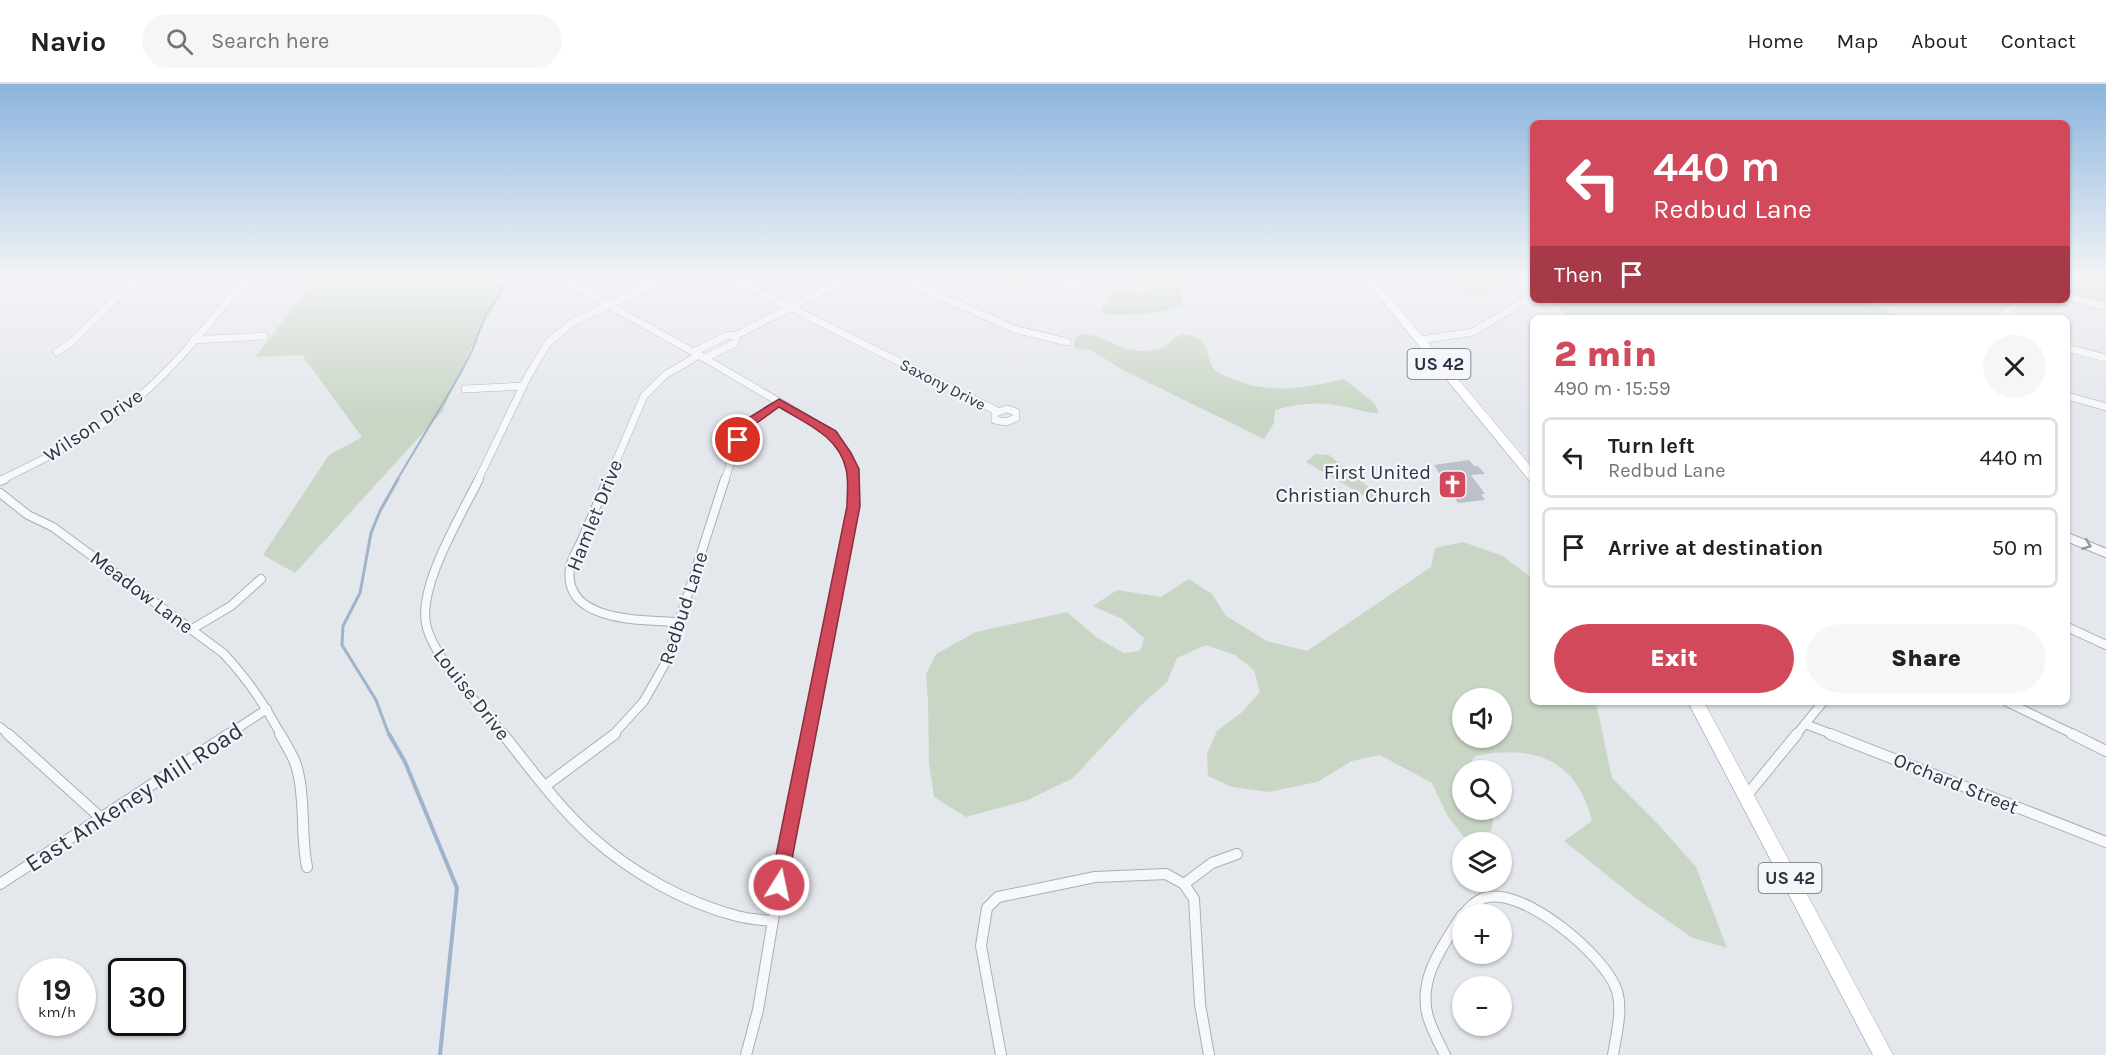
<!DOCTYPE html>
<meta charset="utf-8">
<style>
body{margin:0;font-family:Karla,sans-serif;background:#f6f6f6;color:#202124;height:100vh;display:flex;flex-direction:column;font-size:22px;white-space:nowrap}
*{box-sizing:border-box;margin:0}
p{font-size:20px;color:#757577}
.icon{flex:none;width:33px;height:33px;fill:none;stroke:currentColor;stroke-width:2;stroke-linecap:round;stroke-linejoin:round}
.map{position:relative;flex:1;overflow:hidden}
.side{position:absolute;left:1530px;top:231px;width:540px;height:390px;display:flex;flex-direction:column;background:#fff;border-radius:9px;box-shadow:0 2px 4px #0004}
.side>*{flex:none}
.guide{position:absolute;left:1530px;top:36px;width:540px;height:183px;border-radius:9px;box-shadow:0 2px 4px #0004;background:#d1495b;color:#fff;overflow:hidden}
.fabs{position:absolute;left:1452px;top:604px;display:grid;gap:12px}
.fabs a{display:grid;place-items:center;width:60px;height:60px;border-radius:50%;background:#fff;box-shadow:0 2px 4px #0004;font-size:30px}
.speed{position:absolute;left:18px;top:874px;display:flex;gap:12px;font-size:30px;font-weight:700;text-align:center}
.speed>*{display:grid;place-content:center;width:78px;height:78px;border-radius:50%;background:#fff;box-shadow:0 2px 4px #0004;line-height:1}
.speed small{font-size:15px;font-weight:400}
.speed .limit{border:3px solid #111;border-radius:9px;background:#fff;color:#111}
.pin{position:absolute;display:grid;place-items:center;width:51px;height:51px;color:#fff;margin:-26px;border:3px solid #fff;border-radius:50%;box-shadow:0 2px 6px #0007}
.me{position:absolute;width:66px;margin:-33px;rotate:10deg;stroke-linejoin:round;filter:drop-shadow(0 0 4px #0008)}
.turn{display:flex;align-items:center;gap:21px;height:126px;padding:0 24px;font-size:27px}
.turn .icon{width:78px;height:78px;stroke-width:2.5}
.turn b{display:block;font-size:42px;line-height:51px}
.then{display:flex;align-items:center;height:57px;padding:0 24px;background:#0003;gap:12px;font-size:22px}
.round{display:grid;place-items:center;flex:none;width:63px;height:63px;border-radius:32px;background:#f6f6f6}
.overview{display:flex;align-items:center;justify-content:space-between;height:102px;padding:0 24px}
h1{font-size:36px;font-weight:800;line-height:45px;color:#d1495b}
.cta{display:flex;gap:12px;margin-top:auto;padding:12px 24px}
.cta a{flex:1;height:69px;border-radius:36px;background:#d1495b;color:#fff;font-size:24px;font-weight:800;line-height:69px;text-align:center}
.cta a+a{background:#f6f6f6;color:#202124}
ul{padding:0;list-style:none}
li{display:flex;align-items:center;gap:18px;height:81px;margin:0 12px 9px;padding:0 12px;border:3px solid #e0e0e0;border-radius:9px}
li div{flex:1}
li b{display:block;font-size:22px}
li em{font-style:normal}
header{display:flex;align-items:center;gap:36px;box-sizing:border-box;height:84px;padding:0 30px;background:#fff;border-bottom:2px solid #e0e0e0}
header strong{font-size:28px}
nav{display:flex;gap:33px;margin-inline-start:auto;font-size:21px}
.search{width:420px;height:54px;background:#f6f6f6;display:flex;align-items:center;gap:15px;box-sizing:border-box;padding:0 21px;border-radius:33px;color:#757577;font-size:22px}
.map>svg:first-child{display:block}
.green{fill:#c9d6c5;fill-rule:evenodd}
.lines{fill:none;stroke-linecap:round;stroke-linejoin:round}
.stream-far2{stroke:#9fb4cc;stroke-width:2}
.stream-far1{stroke:#9fb4cc;stroke-width:3}
.stream{stroke:#9fb4cc;stroke-width:4}
.building{fill:#bbc0ca}
.street-far2-casing{stroke:#a9aeb7;stroke-width:8}
.street-far1-casing{stroke:#a9aeb7;stroke-width:10}
.street-casing{stroke:#a9aeb7;stroke-width:12}
.primary-casing{stroke:#a3abb8;stroke-width:1}
.street-far2{stroke:#f7f8fa;stroke-width:7}
.street-far1{stroke:#f7f8fa;stroke-width:8}
.street{stroke:#f7f8fa;stroke-width:10}
.primary{fill:#fff;fill-rule:evenodd}
.oneway{stroke:#9196a0}
.route{fill:#d1495b;stroke:#882f3b;stroke-width:1.5}
.labels{text-anchor:middle;stroke-width:4.5;stroke-linejoin:round;paint-order:stroke}
.far-street-label{font-size:16px;fill:#2b3445;stroke:#f4f6f9}
.shield{fill:#f4f6f9;stroke:#676e7b;stroke-width:1.5}
.shield-label{font-size:18px;font-weight:bold;fill:#2b3445}
.street-label{font-size:20px;fill:#2b3445;stroke:#f4f6f9}
.poi-label{font-size:20px;fill:#2b3445;stroke:#f4f6f9;text-anchor:end}
.near-street-label{font-size:24px;fill:#2b3445;stroke:#f4f6f9}
</style>
<header>
<strong>Navio</strong>
<div class="search"><svg class="icon" aria-label="search" viewBox="0 0 24 24"><circle cx="10" cy="10" r="6"/><path d="M15 15l6 6"/></svg>Search here</div>
<nav><a>Home</a><a>Map</a><a>About</a><a>Contact</a></nav>
</header>
<div class="map">
<svg width="2106" height="971" viewBox="0 0 2106 971">
<rect width="100%" height="100%" fill="#e4e7ec"/>
<!-- green -->
<g class="green">
<polygon points="318,192 511,192 471,264 442,328 295,489 263,471 329,371 362,353 302,271 255,273"/>
<path d="M 1134,192 L 1193,192 L 1183,201 L 1181,212 L 1184,221 C 1169,229 1116,234 1101,229 L 1102,222 L 1109,219 L 1106,213 L 1118,207 L 1144,210 L 1150,206 L 1134,195 Z"/>
<polygon points="1448,192 1522,192 1483,212 1462,208"/>
<polygon points="2067,192 2106,192 2106,222 2067,213"/>
<polygon points="1559,216 1873,216 1870,220 1908,234 1566,234 1557,219"/>
<path d="M 1082,250 C 1104,250 1121,268 1143,267 C 1148,267 1157,266 1162,264 C 1176,257 1176,244 1198,254 C 1210,260 1206,277 1215,286 C 1218,290 1226,292 1231,294 C 1266,311 1307,304 1344,295 L 1374,319 L 1379,329 C 1365,329 1355,324 1342,322 C 1319,317 1297,320 1275,326 L 1274,339 L 1264,355 L 1123,286 L 1092,267 L 1074,264 L 1075,254 Z"/>
<polygon points="1315,370 1329,371 1387,418 1378,420 1306,378"/>
<path d="M 1463,458 L 1503,472 L 1533,495 L 1533,618 L 1596,618 L 1612,694 L 1657,739 L 1696,783 L 1727,864 L 1691,853 L 1638,816 L 1564,757 L 1592,737 C 1577,675 1533,660 1475,672 L 1465,687 L 1462,687 L 1462,726 L 1495,726 L 1491,747 L 1465,754 L 1447,731 L 1432,699 L 1380,671 L 1352,677 L 1317,698 L 1269,708 L 1232,703 L 1208,692 L 1207,670 L 1217,647 L 1241,629 L 1260,608 L 1254,586 L 1235,571 L 1206,561 L 1177,574 L 1167,598 L 1139,623 L 1073,694 L 1028,716 L 966,733 L 934,713 L 929,679 L 928,618 L 926,590 L 936,570 L 976,548 L 1067,528 L 1096,553 L 1124,569 L 1140,567 L 1144,554 L 1122,535 L 1093,522 L 1117,506 L 1161,513 L 1189,495 L 1212,510 L 1226,532 L 1267,557 L 1307,567 L 1431,483 L 1435,464 ZM 1462,615 L 1502,615 L 1502,654 L 1462,654 Z"/>
</g>
<g class="lines">
<!-- stream-far2 -->
<polyline class="stream-far2" points="397,396 455,299 472,267 486,229 499,213 508,192"/>
<!-- stream-far1 -->
<polyline class="stream-far1" points="389,651 376,616 342,561 343,542 360,509 371,449 380,427 398,395"/>
<!-- stream -->
<polyline class="stream" points="389,650 405,678 457,804 440,971"/>
</g>
<!-- building -->
<polygon class="building" points="1469,376 1474,382 1478,382 1485,390 1471,391 1485,410 1481,410 1485,416 1458,419 1434,381"/>
<g class="lines">
<defs>
<g id="street-far2">
<polyline points="556,192 699,271 832,349 847,375 853,396"/>
<polyline points="728,192 997,327"/>
<polyline points="896,192 1014,245 1067,258"/>
<polyline points="1071,192 1066,197 1074,202 1084,198 1084,195 1078,192"/>
<polyline points="2067,213 2106,222"/>
<polyline points="2000,234 2021,216"/>
<polyline points="193,256 264,252"/>
<polyline points="1421,256 1473,248 1533,212"/>
<polyline points="2067,264 2106,274"/>
<polyline points="57,268 73,257 138,192"/>
<polyline points="694,268 726,252 737,251 852,192"/>
<polyline points="705,274 735,259 737,251"/>
<polyline points="465,305 523,302"/>
<polyline points="2067,312 2106,323"/>
<polygon points="1007,325 1016,328 1016,334 1006,338 995,336 995,329"/>
<path d="M 1,396 C 49,373 97,349 138,314 C 180,278 213,234 248,192"/>
<polyline points="478,396 528,292 548,259 571,239 669,192"/>
<polyline points="608,396 644,312 665,291 699,271"/>
<polyline points="725,396 738,356 749,338 779,318"/>
</g>
<g id="street-far1">
<path d="M 479,395 C 462,430 415,506 427,544 C 437,578 481,623 504,651"/>
<path d="M 608,395 C 599,416 590,437 581,458 C 577,466 571,476 570,484 C 562,539 644,536 679,538"/>
<polyline points="0,397 5,395"/>
<path d="M 0,409 L 28,431 L 53,443 L 223,569 C 247,594 265,621 281,651"/>
<polyline points="2067,453 2106,469"/>
<polyline points="2067,543 2106,561"/>
<polyline points="192,545 231,522 261,495"/>
<polyline points="2007,618 2075,651"/>
<polyline points="1805,640 1834,651"/>
<polyline points="0,643 9,651"/>
<polyline points="227,651 267,625"/>
<polyline points="613,651 644,617 666,578 725,395"/>
<polyline points="808,651 854,422 853,395"/>
<polyline points="1796,651 1823,618"/>
</g>
<g id="street">
<polyline points="8,650 101,734"/>
<path d="M 280,650 C 288,664 297,678 299,693 C 305,723 301,753 307,783"/>
<path d="M 503,650 C 531,685 559,724 593,754 C 632,789 686,819 737,832 C 748,835 761,836 773,837"/>
<polyline points="1830,650 2106,758"/>
<polyline points="2072,650 2106,667"/>
<polyline points="545,702 615,650"/>
<polyline points="1747,711 1797,650"/>
<polyline points="0,800 229,650"/>
<polyline points="1184,800 1212,779 1237,770"/>
<path d="M 1463,831 C 1469,824 1475,817 1484,814 C 1522,801 1606,872 1617,907 C 1623,927 1616,951 1613,971"/>
<polyline points="746,971 758,926 785,765 808,650"/>
<polyline points="1001,971 981,862 987,824 998,813 1095,793 1166,790 1184,800 1194,815 1200,920 1209,971"/>
<path d="M 1445,971 C 1439,959 1432,946 1428,933 C 1417,895 1443,862 1462,831"/>
</g>
<g id="primary">
<polygon points="1362,192 1372,192 1533,385 1533,397 1529,396"/>
<polygon points="1688,618 1704,618 1893,971 1873,971"/>
</g>
</defs>
<!-- street-far2 casing -->
<use href="#street-far2" class="street-far2-casing"/>
<!-- street-far1 casing -->
<use href="#street-far1" class="street-far1-casing"/>
<!-- street casing -->
<use href="#street" class="street-casing"/>
<!-- primary casing -->
<use href="#primary" class="primary-casing"/>
<!-- street-far2 -->
<use href="#street-far2" class="street-far2"/>
<!-- street-far1 -->
<use href="#street-far1" class="street-far1"/>
<!-- street -->
<use href="#street" class="street"/>
<!-- primary -->
<use href="#primary" class="primary"/>
</g>
<!-- one-way arrows -->
<defs><path id="oneway-chevron" d="M-2-3.5L2.5 0L-2 3.5" fill="none" stroke-width="1.6" stroke-linecap="round" stroke-linejoin="round" transform="scale(1.5)"/></defs>
<use class="oneway" href="#oneway-chevron" transform="translate(2087 461) rotate(22)"/>
<!-- sky -->
<linearGradient id="sky" x2="0" y2="1"><stop stop-color="#8bb4dd"/><stop offset="0.59" stop-color="#f3f4f6"/><stop offset="1" stop-color="#f3f4f6" stop-opacity="0"/></linearGradient>
<rect width="2106" height="328" fill="url(#sky)"/>
<!-- route -->
<path class="route" d="M 779,315 L 836,347 L 851,369 L 859,385 L 860,422 L 787,801 L 785,806 L 779,808 L 772,806 L 770,801 L 847,422 C 847,411 849,396 846,385 C 839,352 805,339 779,323 L 754,341 L 742,359 L 738,360 L 732,356 L 745,336 Z"/>
<!-- icons -->
<defs>
<symbol id="church-square" viewBox="-11 -11 22 22"><rect x="-9" y="-9" width="18" height="18" rx="4" fill="#d1495b" stroke="#f4f6f9"/><path d="M-1.2-6h2.4v3.5h3.3v2.4h-3.3V6h-2.4V-.1h-3.3v-2.4h3.3Z" fill="#fff"/></symbol>
</defs>
<g fill-rule="evenodd">
<use href="#church-square" x="1436" y="384" width="33" height="33"/>
</g>
<g class="labels">
<!-- far-street labels -->
<g class="far-street-label">
<text transform="translate(943 300) rotate(27)" y="6">Saxony Drive</text>
</g>
<!-- shield labels -->
<g class="shield">
<rect x="1407.5" y="265" width="63" height="30" rx="4.5"/>
<rect x="1758.5" y="779" width="63" height="30" rx="4.5"/>
</g>
<g class="shield-label">
<text x="1439" y="286">US 42</text>
<text x="1790" y="800">US 42</text>
</g>
<!-- street labels -->
<g class="street-label">
<text transform="translate(93 341) rotate(-34)" y="7">Wilson Drive</text>
<text transform="translate(594 431) rotate(-68)" y="7">Hamlet Drive</text>
<text transform="translate(142 508) rotate(37)" y="7">Meadow Lane</text>
<text transform="translate(683 524) rotate(-72)" y="7">Redbud Lane</text>
<text transform="translate(472 610) rotate(52)" y="7">Louise Drive</text>
<text transform="translate(1956 699) rotate(22)" y="7">Orchard Street</text>
</g>
<!-- poi labels -->
<g class="poi-label">
<text x="1431" y="395">First United<tspan x="1431" dy="23">Christian Church</tspan></text>
</g>
<!-- near-street labels -->
<g class="near-street-label">
<text transform="translate(134 713) rotate(-33)" y="8">East Ankeney Mill Road</text>
</g>
</g>
</svg>
<div class="fabs">
<a><svg class="icon" aria-label="sound" viewBox="0 0 24 24"><path d="M4 9h4l5-4v14l-5-4H4zM17 9q2 3 0 6"/></svg></a>
<a><svg class="icon" aria-label="search" viewBox="0 0 24 24"><circle cx="10" cy="10" r="6"/><path d="M15 15l6 6"/></svg></a>
<a><svg class="icon" aria-label="layers" viewBox="0 0 24 24"><path d="M12 4l9 5-9 5-9-5zM3 14l9 5 9-5"/></svg></a>
<a>+</a>
<a>−</a>
</div>
<div class="speed"><div>19<small>km/h</small></div><div class="limit">30</div></div>
<div class="pin" style="left:738px;top:356px;background:#d93025"><svg class="icon" aria-label="arrive" viewBox="0 0 24 24"><path d="M6 21V4h12l-3 4 3 4H6"/></svg></div>
<svg class="me" style="left:779px;top:801px" viewBox="-20 -20 40 40"><circle r="17" fill="#d1495b" stroke="#fff" stroke-width="3"/><path d="M0-11L8 9 0 5-8 9z" fill="#fff"/></svg>
<div class="guide">
<div class="turn"><svg class="icon" aria-label="left" viewBox="0 0 24 24"><path d="M17 20v-9H6M10 6l-5 5 5 5"/></svg><div><b>440 m</b>Redbud Lane</div></div>
<div class="then">Then<svg class="icon" aria-label="arrive" viewBox="0 0 24 24"><path d="M6 21V4h12l-3 4 3 4H6"/></svg></div>
</div>
<section class="side">
<div class="overview"><div><h1>2 min</h1><p>490 m · 15:59</p></div><a class="round"><svg class="icon" aria-label="close" viewBox="0 0 24 24"><path d="M6 6l12 12M18 6L6 18"/></svg></a></div>
<ul>
<li><svg class="icon" aria-label="left" viewBox="0 0 24 24"><path d="M17 20v-9H6M10 6l-5 5 5 5"/></svg><div><b>Turn left</b><p>Redbud Lane</p></div><em>440 m</em></li>
<li><svg class="icon" aria-label="arrive" viewBox="0 0 24 24"><path d="M6 21V4h12l-3 4 3 4H6"/></svg><div><b>Arrive at destination</b></div><em>50 m</em></li>
</ul>
<div class="cta"><a>Exit</a><a>Share</a></div>
</section>
</div>
